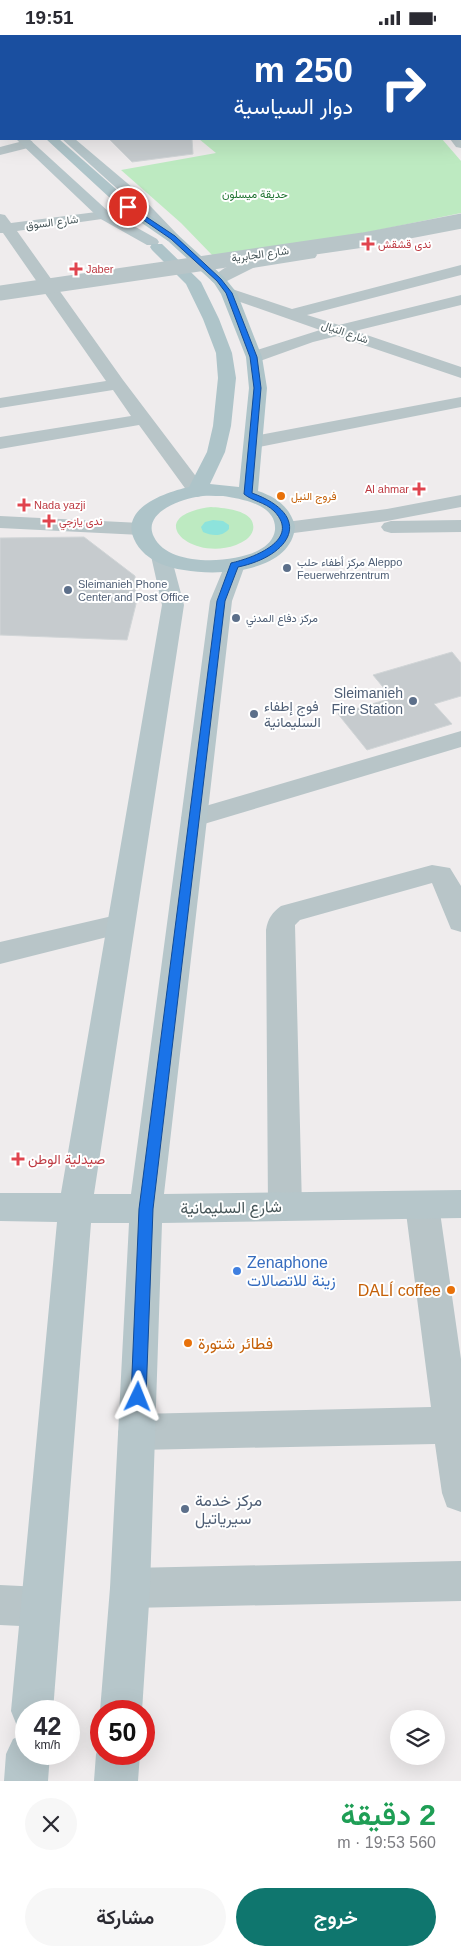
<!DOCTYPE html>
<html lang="ar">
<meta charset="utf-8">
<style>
body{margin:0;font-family:Arial,Vazirmatn,sans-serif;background:#f7f7f7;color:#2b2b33;direction:rtl;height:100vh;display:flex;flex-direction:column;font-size:19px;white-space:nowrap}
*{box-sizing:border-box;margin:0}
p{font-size:16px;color:#7c7c81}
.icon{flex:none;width:28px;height:28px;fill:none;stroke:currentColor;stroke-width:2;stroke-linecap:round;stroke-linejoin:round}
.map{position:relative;height:1746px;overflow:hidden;direction:ltr}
.details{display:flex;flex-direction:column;background:#fff;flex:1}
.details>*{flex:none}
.hud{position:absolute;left:0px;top:0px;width:461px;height:105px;box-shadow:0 5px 20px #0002;direction:rtl;background:#1a4fa0;color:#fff;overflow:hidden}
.fabs{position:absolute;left:390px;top:1675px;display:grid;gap:10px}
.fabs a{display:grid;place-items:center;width:55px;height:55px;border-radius:50%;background:#fff;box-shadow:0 5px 20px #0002;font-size:25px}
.speed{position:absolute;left:15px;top:1665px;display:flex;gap:10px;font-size:25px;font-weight:700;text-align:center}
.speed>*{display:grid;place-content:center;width:65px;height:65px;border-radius:50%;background:#fff;box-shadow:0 5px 20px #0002;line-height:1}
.speed small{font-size:12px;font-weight:400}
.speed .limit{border:8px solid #d22;background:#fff;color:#111}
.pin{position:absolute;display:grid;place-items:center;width:42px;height:42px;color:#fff;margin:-21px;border:2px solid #fff;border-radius:50%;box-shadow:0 1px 5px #0007}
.me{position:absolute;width:55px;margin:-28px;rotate:2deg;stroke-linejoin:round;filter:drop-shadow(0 0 4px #0008)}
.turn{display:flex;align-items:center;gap:18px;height:105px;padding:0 25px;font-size:22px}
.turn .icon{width:65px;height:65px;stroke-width:2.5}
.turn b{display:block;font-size:35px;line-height:42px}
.round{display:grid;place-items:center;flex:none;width:52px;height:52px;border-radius:26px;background:#f7f7f7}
.headline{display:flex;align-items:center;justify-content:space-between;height:85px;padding:0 25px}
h1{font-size:30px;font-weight:600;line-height:38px;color:#1e9e55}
.button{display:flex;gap:10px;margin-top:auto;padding:10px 25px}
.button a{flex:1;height:58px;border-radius:30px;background:#0f766e;color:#fff;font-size:20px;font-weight:600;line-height:58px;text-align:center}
.button a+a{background:#f7f7f7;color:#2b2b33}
.status{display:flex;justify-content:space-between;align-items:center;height:35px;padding:0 25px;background:#fff;direction:ltr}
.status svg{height:14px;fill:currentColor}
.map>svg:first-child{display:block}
.green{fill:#bdeac1}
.water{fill:#8de3dc}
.building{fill:#c6cbce;stroke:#d1d5d7}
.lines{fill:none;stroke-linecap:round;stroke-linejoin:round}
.minor{fill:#b8c5c8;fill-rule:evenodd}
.tertiary{fill:#b8c5c8;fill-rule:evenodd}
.secondary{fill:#b6c6ca;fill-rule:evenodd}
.primary{fill:#aec4c9;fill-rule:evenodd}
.minor-bridge{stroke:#b8c5c8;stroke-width:15}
.route{fill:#1a73e8;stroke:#114b97}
.health-dot{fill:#e0444e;stroke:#fff;stroke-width:2}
.food-dot{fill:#e8710a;stroke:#fff;stroke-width:2}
.service-dot{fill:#5c6f8a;stroke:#fff;stroke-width:2}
.shop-dot{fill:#3f7fe0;stroke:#fff;stroke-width:2}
.labels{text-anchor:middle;stroke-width:4;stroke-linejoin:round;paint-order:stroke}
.far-park-label{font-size:11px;fill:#1e722f;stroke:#fff}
.far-street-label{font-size:11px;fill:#465558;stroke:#fff}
.far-health-label{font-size:11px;fill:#be3a42;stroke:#fff;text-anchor:start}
.far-food-label{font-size:11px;fill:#c56008;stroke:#fff;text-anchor:start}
.far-service-label{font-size:11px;fill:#4e5e75;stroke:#fff;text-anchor:start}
.service-label{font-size:14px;fill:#4e5e75;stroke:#fff;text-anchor:end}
.health-label{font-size:14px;fill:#be3a42;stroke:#fff;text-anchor:start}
.near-street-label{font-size:16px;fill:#465558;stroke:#fff}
.near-shop-label{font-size:16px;fill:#366cbe;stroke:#fff;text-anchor:start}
.near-food-label{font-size:16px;fill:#c56008;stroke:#fff;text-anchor:end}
.near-service-label{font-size:16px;fill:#4e5e75;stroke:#fff;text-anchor:start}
</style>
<div class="status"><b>19:51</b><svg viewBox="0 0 49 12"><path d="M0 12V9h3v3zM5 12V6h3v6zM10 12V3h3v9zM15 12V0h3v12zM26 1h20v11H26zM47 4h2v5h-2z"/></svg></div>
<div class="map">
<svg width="461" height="1746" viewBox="0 0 461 1746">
<rect width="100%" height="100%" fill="#efeced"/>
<!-- green -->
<g class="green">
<polygon points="199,104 442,104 461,126 461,178 364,198 213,221 181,188 121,135 216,118"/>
<path d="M 211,472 C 224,473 257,475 253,495 C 251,503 243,507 236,510 C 190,527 141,481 211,472 Z"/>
</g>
<!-- water -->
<path class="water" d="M 213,485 L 223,486 L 229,490 L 229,494 C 222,502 212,501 203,497 L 201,492 L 205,487 Z"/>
<!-- building -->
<g class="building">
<polygon points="109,104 192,104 193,119 132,127"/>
<polygon points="84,502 135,541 136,569 127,605 0,600 0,503"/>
<polygon points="452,617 461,628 461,661 434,669 452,689 367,715 338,679 392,663 373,640"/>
</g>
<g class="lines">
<!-- minor -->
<g class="minor">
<polygon points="460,62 461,63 461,71 460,70"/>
<polygon points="460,101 461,102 461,113 456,112 450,104 460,104"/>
<polygon points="104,176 109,177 111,180 109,183 17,196 123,345 204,452 207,456 204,460 197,462 190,460 139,390 0,414 0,402 131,381 113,355 0,373 0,363 106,346 3,198 0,198 0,179 5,180 11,188"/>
<path d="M 310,216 L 315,217 L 317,220 L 315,223 L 253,233 L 219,250 L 214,248 L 211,245 C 228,220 283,219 310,216 Z"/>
<polygon points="461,230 461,240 307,280 339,290 461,260 461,270 355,296 461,332 461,343 337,301 313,307 260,326 248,326 246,322 248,318 320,295 223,261 221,258 223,255 229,253 292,274"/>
<polygon points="461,362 461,372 254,413 247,411 245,407 247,403 254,401"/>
<polygon points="461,460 461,472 387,486 286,499 279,497 276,493 279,489 286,487 387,474"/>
<polygon points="0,481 141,488 148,490 151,494 148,498 141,500 0,493"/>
<polygon points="461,485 461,497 391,498 384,496 381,492 384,488 391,486"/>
<polygon points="461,696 461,712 194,792 185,789 181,783 185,777"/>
<path d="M 432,830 L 450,833 L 461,851 L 461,897 L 451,894 L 432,848 L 300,885 L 295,890 L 302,1172 L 297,1182 L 285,1186 L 273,1182 L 268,1172 L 266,895 C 268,883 272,878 281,871 Z"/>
<polygon points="121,879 131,882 135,889 131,896 0,929 0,907"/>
<polygon points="422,1156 434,1160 439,1170 461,1324 461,1477 447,1472 442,1458 435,1409 137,1415 124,1410 118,1397 124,1384 137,1379 431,1372 405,1170 410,1160"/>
<polygon points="461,1526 461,1566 130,1573 116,1567 110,1553 116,1539 130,1533"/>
<polygon points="0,1550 41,1552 55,1558 61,1572 55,1586 41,1592 0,1590"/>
</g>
<!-- tertiary -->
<polygon class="tertiary" points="27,105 32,106 33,109 32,112 0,120 0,112"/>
<!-- secondary -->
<g class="secondary">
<rect x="0" y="35" width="1" height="7"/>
<polygon points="0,81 1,82 1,90 0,89"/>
<polygon points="16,104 29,104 109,177 157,204 159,207 157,210 147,210 99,183"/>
<polygon points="62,104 75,104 133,153 178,200 180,203 178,206 168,206 123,159"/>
<polygon points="161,515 168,517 171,521 184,570 94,1159 131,1159 210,566 225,530 228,526 235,524 242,526 245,530 232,566 164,1159 461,1155 461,1183 162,1188 150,1553 142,1676 101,1676 101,1680 100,1676 110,1553 129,1188 91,1188 53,1676 26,1676 26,1695 17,1691 11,1676 57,1187 0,1186 0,1158 61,1158 162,570 151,521 154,517"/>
<polygon points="26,1698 26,1719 50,1719 48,1746 4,1746 6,1719 13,1704"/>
<polygon points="101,1707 101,1719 140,1719 138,1746 94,1746 96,1719"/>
</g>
<!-- primary -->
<g class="primary">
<polygon points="0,65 1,66 1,74 0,73"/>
<path d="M 46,104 L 59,104 L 133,169 L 178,200 L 224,242 L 237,258 L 262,322 L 267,353 L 258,456 C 276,462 290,472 295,491 C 292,543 197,544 161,529 C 150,524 139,516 134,504 C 120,472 167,457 189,452 L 207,417 L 213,391 L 218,343 L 216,318 L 203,284 L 186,249 L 152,215 L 150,212 L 152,209 L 162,209 L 201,247 L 219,284 L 232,318 L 236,343 L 231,391 L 225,417 L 210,449 L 239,452 L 249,353 L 246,322 L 221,259 L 214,248 L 168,206 L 123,175 ZM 223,461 C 241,464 277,469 275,495 C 274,504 267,511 259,515 C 234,529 168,532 154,502 C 142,479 178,465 196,462 C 205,460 214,461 223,461 Z"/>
</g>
<!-- minor-bridge -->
<polyline class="minor-bridge" points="0,258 363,205 461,186"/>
</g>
<!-- route -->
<path class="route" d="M 126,171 L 130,171 L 175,201 L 221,244 L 232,258 L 257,322 L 261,353 L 252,458 C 315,481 291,521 238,532 L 225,566 L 153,1174 L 146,1362 L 144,1367 L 138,1369 L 133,1367 L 131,1362 L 139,1174 L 217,566 L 231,528 C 253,523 302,505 274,476 C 265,467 252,466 244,459 L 254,353 L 250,322 L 226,258 L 217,246 L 171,204 L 126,173 Z"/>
<!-- markers -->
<g class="health-dot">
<path d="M365.5 201.5h5v5h5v5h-5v5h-5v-5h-5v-5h5z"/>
<path d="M73.5 226.5h5v5h5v5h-5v5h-5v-5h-5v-5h5z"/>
<path d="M416.5 446.5h5v5h5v5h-5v5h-5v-5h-5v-5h5z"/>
<path d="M21.5 462.5h5v5h5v5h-5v5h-5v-5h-5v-5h5z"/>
<path d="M46.5 478.5h5v5h5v5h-5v5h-5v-5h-5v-5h5z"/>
<path d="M15.5 1116.5h5v5h5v5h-5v5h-5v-5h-5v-5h5z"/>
</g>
<g class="food-dot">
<circle cx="281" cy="461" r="5"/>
<circle cx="451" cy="1255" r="5"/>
<circle cx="188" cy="1308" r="5"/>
</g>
<g class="service-dot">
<circle cx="287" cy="533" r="5"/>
<circle cx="68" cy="555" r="5"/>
<circle cx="236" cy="583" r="5"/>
<circle cx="413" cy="666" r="5"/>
<circle cx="254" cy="679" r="5"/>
<circle cx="185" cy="1474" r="5"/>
</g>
<circle class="shop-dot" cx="237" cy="1236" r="5"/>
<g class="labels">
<!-- far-park labels -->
<g class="far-park-label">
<text x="255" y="163">حديقة ميسلون</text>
</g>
<!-- far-street labels -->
<g class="far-street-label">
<text transform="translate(52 187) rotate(-7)" y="4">شارع السوق</text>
<text transform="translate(260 219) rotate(-8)" y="4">شارع الجابرية</text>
<text transform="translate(345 297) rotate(19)" y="4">شارع النيال</text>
</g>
<!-- far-health labels -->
<g class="far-health-label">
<text x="378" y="213">ندى قشقش</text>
<text x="86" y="238">Jaber</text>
<text x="409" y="458" text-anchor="end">Al ahmar</text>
<text x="34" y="474">Nada yazji</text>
<text x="59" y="490">ندى يازجي</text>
</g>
<!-- far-food labels -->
<g class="far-food-label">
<text x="291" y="465">فروج النيل</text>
</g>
<!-- far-service labels -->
<g class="far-service-label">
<text x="297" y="531">مركز أطفاء حلب Aleppo<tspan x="297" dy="13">Feuerwehrzentrum</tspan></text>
<text x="78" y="553">Sleimanieh Phone<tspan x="78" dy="13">Center and Post Office</tspan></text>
<text x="246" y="587">مركز دفاع المدني</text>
</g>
<!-- service labels -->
<g class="service-label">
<text x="403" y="663">Sleimanieh<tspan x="403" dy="16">Fire Station</tspan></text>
<text x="264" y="676" text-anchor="start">فوج إطفاء<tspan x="264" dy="16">السليمانية</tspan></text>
</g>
<!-- health labels -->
<g class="health-label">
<text x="28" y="1129">صيدلية الوطن</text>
</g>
<!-- near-street labels -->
<g class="near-street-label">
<text transform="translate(231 1172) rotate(-1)" y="6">شارع السليمانية</text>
</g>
<!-- near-shop labels -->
<g class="near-shop-label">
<text x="247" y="1233">Zenaphone<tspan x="247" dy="18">زينة للاتصالات</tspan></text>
</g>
<!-- near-food labels -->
<g class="near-food-label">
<text x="441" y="1261">DALÍ coffee</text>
<text x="198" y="1314" text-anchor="start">فطائر شتورة</text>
</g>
<!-- near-service labels -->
<g class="near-service-label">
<text x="195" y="1471">مركز خدمة<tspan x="195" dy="18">سيرياتيل</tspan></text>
</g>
</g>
</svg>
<div class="fabs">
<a><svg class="icon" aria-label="layers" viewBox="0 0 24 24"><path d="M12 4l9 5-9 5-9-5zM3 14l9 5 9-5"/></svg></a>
</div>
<div class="speed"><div>42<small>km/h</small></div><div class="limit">50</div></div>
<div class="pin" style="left:128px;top:172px;background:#d93025"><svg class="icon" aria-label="arrive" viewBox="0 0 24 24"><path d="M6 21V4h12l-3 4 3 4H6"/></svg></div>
<svg class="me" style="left:138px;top:1362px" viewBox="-20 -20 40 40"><path d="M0-17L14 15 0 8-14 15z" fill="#1a73e8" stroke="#fff" stroke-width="4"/></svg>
<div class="hud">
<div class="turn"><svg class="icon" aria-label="right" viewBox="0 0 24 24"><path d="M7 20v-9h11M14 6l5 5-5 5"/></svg><div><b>250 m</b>دوار السياسية</div></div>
</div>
</div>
<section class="details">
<div class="headline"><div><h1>2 دقيقة</h1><p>560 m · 19:53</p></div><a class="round"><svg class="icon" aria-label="close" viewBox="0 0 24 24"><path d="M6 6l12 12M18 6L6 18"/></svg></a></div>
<div class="button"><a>خروج</a><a>مشاركة</a></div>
</section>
